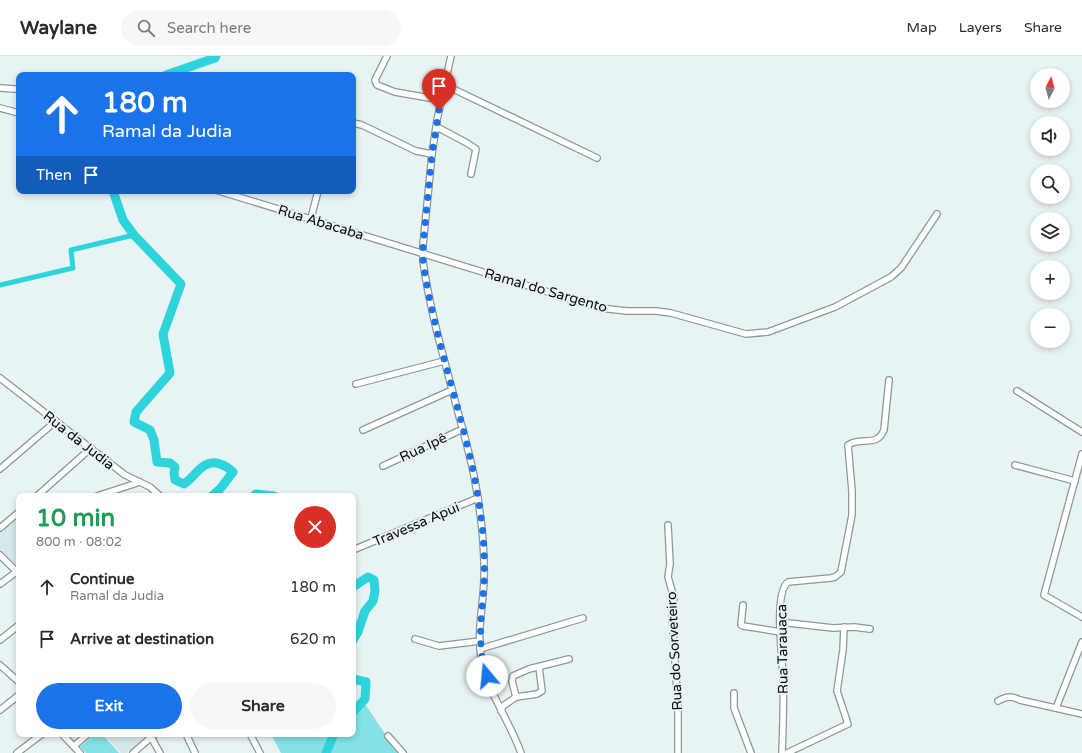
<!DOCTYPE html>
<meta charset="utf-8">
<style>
body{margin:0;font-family:"Varela Round",sans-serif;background:#f7f7f7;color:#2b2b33;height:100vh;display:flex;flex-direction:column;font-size:15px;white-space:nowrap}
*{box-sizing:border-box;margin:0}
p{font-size:13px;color:#7c7c81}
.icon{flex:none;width:22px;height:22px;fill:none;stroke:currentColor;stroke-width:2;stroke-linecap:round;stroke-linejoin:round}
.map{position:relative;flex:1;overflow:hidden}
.details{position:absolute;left:16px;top:437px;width:340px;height:244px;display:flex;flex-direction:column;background:#fff;border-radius:8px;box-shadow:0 2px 6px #0003}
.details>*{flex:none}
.banner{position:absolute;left:16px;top:16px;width:340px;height:122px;border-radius:8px;box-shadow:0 2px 6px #0003;background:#1a73e8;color:#fff;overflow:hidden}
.needle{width:26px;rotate:6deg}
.controls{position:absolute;left:1030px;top:12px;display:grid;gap:8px}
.controls a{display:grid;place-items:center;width:40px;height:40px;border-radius:50%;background:#fff;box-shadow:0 2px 6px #0003;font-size:20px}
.pin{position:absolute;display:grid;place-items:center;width:34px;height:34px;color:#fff;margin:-41px -17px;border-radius:50% 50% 50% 0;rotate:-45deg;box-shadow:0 0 4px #0007}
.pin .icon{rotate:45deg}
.me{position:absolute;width:44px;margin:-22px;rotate:343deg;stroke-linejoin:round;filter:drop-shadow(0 0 3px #0008)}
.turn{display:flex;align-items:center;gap:14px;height:84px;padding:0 20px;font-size:18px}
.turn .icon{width:52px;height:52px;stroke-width:2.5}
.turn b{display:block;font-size:28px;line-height:34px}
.then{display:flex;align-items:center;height:38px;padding:0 20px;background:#0003;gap:8px;font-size:15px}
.round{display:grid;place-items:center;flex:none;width:42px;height:42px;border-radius:21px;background:#f7f7f7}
.summary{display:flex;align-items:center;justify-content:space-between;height:68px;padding:0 20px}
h1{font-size:24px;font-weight:800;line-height:30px;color:#1e9e55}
.primary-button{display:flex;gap:8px;margin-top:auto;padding:8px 20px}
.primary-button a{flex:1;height:46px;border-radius:24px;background:#1a73e8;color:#fff;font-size:16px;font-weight:800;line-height:46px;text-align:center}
.primary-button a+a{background:#f7f7f7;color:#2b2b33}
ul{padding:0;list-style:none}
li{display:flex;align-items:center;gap:12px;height:52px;padding:0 20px}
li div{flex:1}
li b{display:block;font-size:15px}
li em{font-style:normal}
header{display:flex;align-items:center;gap:24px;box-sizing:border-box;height:56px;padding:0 20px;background:#fff;border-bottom:1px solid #e1e1e2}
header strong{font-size:19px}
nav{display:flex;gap:22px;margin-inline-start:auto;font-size:14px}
.search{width:280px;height:36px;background:#f7f7f7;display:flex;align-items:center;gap:10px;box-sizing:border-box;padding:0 14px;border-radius:22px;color:#7c7c81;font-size:15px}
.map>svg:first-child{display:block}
.built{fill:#d5e9ea}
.green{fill:#84e1e5}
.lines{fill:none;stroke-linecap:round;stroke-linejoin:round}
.canal{stroke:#2ed4db;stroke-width:5}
.river{stroke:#2ed4db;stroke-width:9}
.minor-casing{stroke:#8d9797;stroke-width:8}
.minor{stroke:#fff;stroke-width:5.5}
.route{stroke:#1a73e8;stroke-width:7;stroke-dasharray:0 12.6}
.labels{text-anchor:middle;stroke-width:4;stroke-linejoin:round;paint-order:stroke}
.street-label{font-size:14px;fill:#0b0e0e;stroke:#e8f3f3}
</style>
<header>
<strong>Waylane</strong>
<div class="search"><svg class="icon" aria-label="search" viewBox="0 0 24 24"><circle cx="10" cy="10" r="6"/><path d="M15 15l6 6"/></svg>Search here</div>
<nav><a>Map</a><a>Layers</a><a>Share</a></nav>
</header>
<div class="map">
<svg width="1082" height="697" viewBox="0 0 1082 697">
<rect width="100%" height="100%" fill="#e8f3f3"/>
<!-- built -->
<g class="built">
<polygon points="17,464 19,467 19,512 17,513 0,494 0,476"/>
<polygon points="104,678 148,678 127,697 121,697"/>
</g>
<!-- green -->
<g class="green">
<polygon points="363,645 398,697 281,697 271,678 353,678 353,649"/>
<polygon points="95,678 102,678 119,697 86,697 80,691"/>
</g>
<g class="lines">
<!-- canal -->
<polyline class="canal" points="0,229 73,212 71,194 134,179"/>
<!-- river -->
<g class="river">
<polyline points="166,19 215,2 216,0"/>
<path d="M 113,135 L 123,164 L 134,179 L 181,228 L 163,278 L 170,317 L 136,356 L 134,366 L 150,374 L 154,384 L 157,406 L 170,407 L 175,411 L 174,417 L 175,424 L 184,428 C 196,420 203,402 220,408 C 226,410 229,412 233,416 L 220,433 L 212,440"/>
<polyline points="254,440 256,438 274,440"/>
<polyline points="353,531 368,521 374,524 375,535 373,545 365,555 358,576 353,584"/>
<polyline points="353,623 366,626 365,643 353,656"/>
<polyline points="326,697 334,678"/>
</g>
<defs>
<g id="minor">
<polyline points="387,0 375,24 377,29 395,36 441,44"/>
<path d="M 451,0 L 437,64 L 432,98 L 423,189 L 423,205 C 430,257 446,309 459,360 C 465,382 471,403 475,425 C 481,458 485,490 484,524 C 483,551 476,579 482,606 C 489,638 510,666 521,697"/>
<polyline points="445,29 597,102"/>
<polyline points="0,32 15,33"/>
<polyline points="0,52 19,57"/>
<polyline points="353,67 362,69 416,95 432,98"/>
<polyline points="437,71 467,87 476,93 471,118"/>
<polyline points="219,135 600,252 627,255 656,255 671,257 746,278 768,276 835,251 891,221 901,212 937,158"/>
<polyline points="311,162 318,135"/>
<polyline points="0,322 125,419 150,431 160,440"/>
<polyline points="356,328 444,305"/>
<polyline points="1017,335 1082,376"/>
<polyline points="363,374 452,334"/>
<polyline points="1082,398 1044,539 1082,561"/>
<polyline points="1015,409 1075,425"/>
<polyline points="383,410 463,373"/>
<polyline points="0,413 56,365"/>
<polyline points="37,440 91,392"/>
<polyline points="97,440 140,426"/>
<polyline points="668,469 670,508 668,521 674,542 672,558 678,651 678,697"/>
<polyline points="0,472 19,456"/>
<polyline points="353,494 478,442"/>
<polyline points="0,499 19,518"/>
<polyline points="0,528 19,514"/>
<polyline points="743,549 741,569 743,570 781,576"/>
<polyline points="780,566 833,572 854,571 870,573"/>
<polyline points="415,583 439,590 480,585"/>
<polyline points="0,584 19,569"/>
<polyline points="480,593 583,562"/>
<polyline points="0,609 19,626"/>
<polyline points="734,637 734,652 751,697"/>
<polyline points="516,641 512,625 513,620 529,613 569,603"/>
<polyline points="516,641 537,638 542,635 539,611"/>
<path d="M 998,645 C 1006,640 1012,640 1020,644 L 1082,658"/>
<polyline points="1056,652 1082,586"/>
<polyline points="0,654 19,639"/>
<polyline points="501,655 503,650 516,641"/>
<polyline points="62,678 80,697"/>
<polyline points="186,678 195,697"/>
<polyline points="250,678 260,697"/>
<polyline points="388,680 403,697"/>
<polyline points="151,681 160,697"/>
<polyline points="74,690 88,678"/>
<polyline points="17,697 42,678"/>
<polyline points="133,697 155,678"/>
<path d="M 782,697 C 783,672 784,647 783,623 C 783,604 773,538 788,526 L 831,522 L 835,521 L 841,516 L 852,459 L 852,435 L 848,389 C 861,380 877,392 884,374 L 889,324"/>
<polyline points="787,697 848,668 837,635 843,594 844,571"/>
</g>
</defs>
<!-- minor casing -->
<use href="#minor" class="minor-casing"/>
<!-- minor -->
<use href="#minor" class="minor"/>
</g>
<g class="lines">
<!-- route -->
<path class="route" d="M 439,54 L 432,98 L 423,189 L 423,205 C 435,292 470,374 481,461 C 484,483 485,506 484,528 C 482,559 476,590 487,620"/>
</g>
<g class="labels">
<!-- street labels -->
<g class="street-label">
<text transform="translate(321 166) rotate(17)" y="5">Rua Abacaba</text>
<text transform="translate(546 234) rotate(16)" y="5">Ramal do Sargento</text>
<text transform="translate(79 384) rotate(38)" y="5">Rua da Judia</text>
<text transform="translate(423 391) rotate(-25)" y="5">Rua Ipê</text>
<text transform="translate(416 468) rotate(-23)" y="5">Travessa Apui</text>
<text transform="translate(782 593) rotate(-91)" y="5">Rua Tarauaca</text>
<text transform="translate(674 595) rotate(-93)" y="5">Rua do Sorveteiro</text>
</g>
</g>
</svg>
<div class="controls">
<a><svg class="needle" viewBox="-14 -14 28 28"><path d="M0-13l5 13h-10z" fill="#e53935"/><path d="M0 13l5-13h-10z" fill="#7c7c81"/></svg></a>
<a><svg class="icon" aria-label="sound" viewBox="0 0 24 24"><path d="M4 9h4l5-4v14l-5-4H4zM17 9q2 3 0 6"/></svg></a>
<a><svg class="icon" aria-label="search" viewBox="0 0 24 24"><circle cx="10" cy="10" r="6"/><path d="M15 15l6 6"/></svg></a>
<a><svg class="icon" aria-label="layers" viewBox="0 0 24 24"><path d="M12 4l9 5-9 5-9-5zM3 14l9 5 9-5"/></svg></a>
<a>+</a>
<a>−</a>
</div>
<div class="pin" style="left:439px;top:54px;background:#d93025"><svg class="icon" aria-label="arrive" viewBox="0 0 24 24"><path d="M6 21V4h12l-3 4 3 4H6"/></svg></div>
<svg class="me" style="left:487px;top:620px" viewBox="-20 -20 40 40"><circle r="19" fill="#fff"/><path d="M0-13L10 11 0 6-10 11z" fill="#1a73e8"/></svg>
<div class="banner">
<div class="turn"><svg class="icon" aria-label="ahead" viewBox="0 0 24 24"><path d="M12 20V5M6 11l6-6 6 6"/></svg><div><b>180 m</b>Ramal da Judia</div></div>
<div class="then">Then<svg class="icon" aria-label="arrive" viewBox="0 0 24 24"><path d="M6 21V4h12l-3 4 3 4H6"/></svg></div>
</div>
<section class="details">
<div class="summary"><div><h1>10 min</h1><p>800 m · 08:02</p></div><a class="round" style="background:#d93025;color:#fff"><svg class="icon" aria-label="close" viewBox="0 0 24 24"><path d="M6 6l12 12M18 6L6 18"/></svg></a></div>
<ul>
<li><svg class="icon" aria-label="ahead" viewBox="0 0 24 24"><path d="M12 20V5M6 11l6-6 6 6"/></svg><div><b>Continue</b><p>Ramal da Judia</p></div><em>180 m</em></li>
<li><svg class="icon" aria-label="arrive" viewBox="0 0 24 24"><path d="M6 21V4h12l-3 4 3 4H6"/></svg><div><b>Arrive at destination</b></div><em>620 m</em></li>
</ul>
<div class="primary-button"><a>Exit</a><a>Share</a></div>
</section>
</div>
